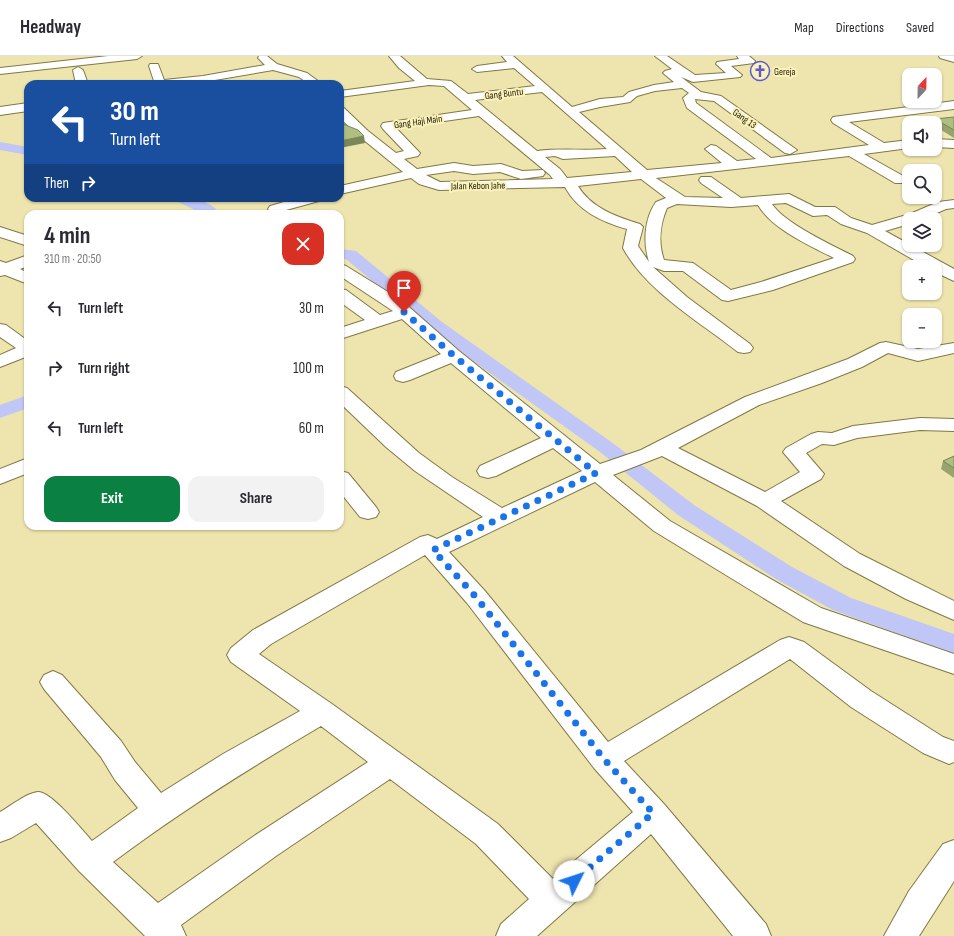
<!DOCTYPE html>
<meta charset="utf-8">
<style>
body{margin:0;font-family:"Sofia Sans Condensed",sans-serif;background:#f2f2f3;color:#2b2b33;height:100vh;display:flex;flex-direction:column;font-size:15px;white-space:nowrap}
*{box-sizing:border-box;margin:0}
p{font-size:13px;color:#7c7c81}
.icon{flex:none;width:22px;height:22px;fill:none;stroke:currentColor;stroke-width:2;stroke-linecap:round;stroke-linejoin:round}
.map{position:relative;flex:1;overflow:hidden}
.side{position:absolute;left:24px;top:154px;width:320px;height:320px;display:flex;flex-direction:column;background:#fff;border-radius:12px;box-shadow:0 1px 3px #0004}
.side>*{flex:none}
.banner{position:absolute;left:24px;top:24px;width:320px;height:122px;border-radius:12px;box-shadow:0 1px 3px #0004;background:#1a4fa0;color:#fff;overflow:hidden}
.needle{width:26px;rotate:22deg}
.buttons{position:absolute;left:902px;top:12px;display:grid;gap:8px}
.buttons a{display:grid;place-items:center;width:40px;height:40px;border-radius:8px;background:#fff;box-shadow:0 1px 3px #0004;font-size:20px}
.pin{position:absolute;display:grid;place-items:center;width:34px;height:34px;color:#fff;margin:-41px -17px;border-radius:50% 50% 50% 0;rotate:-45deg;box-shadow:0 0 4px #0007}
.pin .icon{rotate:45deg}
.me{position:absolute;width:44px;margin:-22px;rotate:49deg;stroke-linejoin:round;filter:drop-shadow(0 0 3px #0008)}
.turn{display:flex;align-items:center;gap:14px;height:84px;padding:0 20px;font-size:18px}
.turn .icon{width:52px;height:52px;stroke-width:2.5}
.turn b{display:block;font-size:28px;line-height:34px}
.then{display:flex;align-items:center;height:38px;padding:0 20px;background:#0003;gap:8px;font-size:15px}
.round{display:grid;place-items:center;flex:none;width:42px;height:42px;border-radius:12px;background:#f2f2f3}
.overview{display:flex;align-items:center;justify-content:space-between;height:68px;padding:0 20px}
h1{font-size:24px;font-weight:700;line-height:30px}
.cta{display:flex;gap:8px;margin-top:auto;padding:8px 20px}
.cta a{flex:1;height:46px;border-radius:12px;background:#0b8043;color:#fff;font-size:16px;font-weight:700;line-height:46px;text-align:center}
.cta a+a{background:#f2f2f3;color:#2b2b33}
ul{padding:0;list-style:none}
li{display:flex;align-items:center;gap:12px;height:60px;padding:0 20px}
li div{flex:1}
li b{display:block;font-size:15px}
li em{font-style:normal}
header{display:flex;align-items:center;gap:24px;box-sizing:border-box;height:56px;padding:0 20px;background:#fff;border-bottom:1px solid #e1e1e2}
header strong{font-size:19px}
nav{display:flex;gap:22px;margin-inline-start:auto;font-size:14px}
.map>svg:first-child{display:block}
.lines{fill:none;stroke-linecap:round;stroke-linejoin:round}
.canal{fill:#c0c6f6;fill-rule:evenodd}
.street-casing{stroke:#817845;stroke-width:2}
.street{fill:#fff;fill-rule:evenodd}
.wall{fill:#97a46f}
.shaded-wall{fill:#7b865a}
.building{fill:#b0bf81;stroke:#7b865a}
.route{stroke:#1a73e8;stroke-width:7;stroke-dasharray:0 12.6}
.labels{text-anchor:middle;stroke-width:4;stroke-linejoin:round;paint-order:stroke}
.far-poi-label{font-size:10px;fill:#201d07;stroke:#fbf2bb;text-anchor:start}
.far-street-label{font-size:10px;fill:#201d07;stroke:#fbf2bb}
</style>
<header>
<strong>Headway</strong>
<nav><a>Map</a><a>Directions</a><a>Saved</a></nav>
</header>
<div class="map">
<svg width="954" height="880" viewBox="0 0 954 880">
<rect width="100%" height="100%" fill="#eee4ae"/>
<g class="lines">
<!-- canal -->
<g class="canal">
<polygon points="0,86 28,91 28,99 0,94"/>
<path d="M 174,142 C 190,142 210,143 220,158 L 203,158 L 176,145 Z"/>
<polygon points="340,193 356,195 442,266 614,388 694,449 792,511 851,542 954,578 954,598 833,554 776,523 678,459 600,396 430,274 346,203 340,203"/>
<polygon points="28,339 28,352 0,362 0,349"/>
</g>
<defs>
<g id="street">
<polygon points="108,0 142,0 137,3 0,18 0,12"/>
<polygon points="259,0 267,0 277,8 307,17 322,28 309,28 299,21 273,14 203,26 150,28 154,25 149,10 150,8 158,8 164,24 203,20 265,9 258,2"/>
<path d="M 389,0 L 400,0 L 427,23 L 451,25 L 468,38 L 535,30 L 514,12 L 477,16 L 472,13 L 477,10 L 507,6 L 502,0 L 513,0 L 572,51 L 600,43 L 623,41 L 629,36 L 654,29 L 674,26 L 663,17 L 665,15 L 672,13 L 655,0 L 667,0 L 695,19 L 726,17 L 716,8 L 717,6 L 739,3 L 737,0 L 749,0 L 755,5 L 754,7 L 731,10 L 742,19 L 740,21 L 693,26 L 681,21 L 701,36 L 721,40 L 797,94 L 790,98 L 785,97 L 714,45 L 695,43 L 696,47 L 771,102 L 869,89 L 833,67 L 831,64 L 833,61 L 954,45 L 954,53 L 849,66 L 884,87 L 909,84 L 909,92 L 864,98 L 905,121 L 907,124 L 905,127 L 895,127 L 849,100 L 656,122 L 685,141 L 723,142 L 701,127 L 699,124 L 701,121 L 711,121 L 741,142 L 789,138 L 815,151 L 835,151 L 851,162 L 872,169 L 910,158 L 938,146 L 954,144 L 954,152 L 946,153 L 923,163 L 909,163 L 909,168 L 885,175 L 954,213 L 954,225 L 935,216 L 935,211 L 926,211 L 867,177 L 841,168 L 827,159 L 813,160 L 786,147 L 772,148 C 784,167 832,189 853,200 L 855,203 L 853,206 L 773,234 L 728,245 L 722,244 L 683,215 L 664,215 L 653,211 L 687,241 L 750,288 L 753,292 L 750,296 L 744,297 L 738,296 C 700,266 646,235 623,192 L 627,173 C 602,166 578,155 565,131 L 439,134 L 419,128 L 411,122 L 340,138 L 340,130 L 403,116 L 360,81 L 340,62 L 340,51 L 344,52 L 368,75 L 396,97 L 404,95 L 383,73 L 381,70 L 383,67 L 472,54 L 444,30 L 429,29 L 340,41 L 340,35 L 415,25 L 399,12 ZM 682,32 L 689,37 L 683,42 L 687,52 L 756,103 L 737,105 L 716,90 L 711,89 L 705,93 L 722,107 L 647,114 L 579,56 L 600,51 L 630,46 L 637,40 L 655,35 ZM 542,36 L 607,93 C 583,95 561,92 537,95 L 475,44 ZM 479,60 L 550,119 L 553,123 L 440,126 L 426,119 L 454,115 L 473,118 L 500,116 L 521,123 L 543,120 L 545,117 L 543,114 L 522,115 L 501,108 L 473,110 L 454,107 L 417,113 L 404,103 L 418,100 L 420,97 L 396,72 ZM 555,100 L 563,103 L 615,100 L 632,116 L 567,122 L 560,113 L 545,101 ZM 641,123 L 666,142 L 656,146 C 644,163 643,187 649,206 L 638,190 L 643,171 L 640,168 C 617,161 591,152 578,130 ZM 677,148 L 731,151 L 758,149 C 772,173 809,189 834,202 L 761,226 L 731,234 L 693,207 L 664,204 C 658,187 660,168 667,152 Z"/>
<polygon points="939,0 954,0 954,6 940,2"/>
<polygon points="78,11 83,14 88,28 76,28 73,14"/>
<polygon points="28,47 28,55 0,59 0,51"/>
<polygon points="935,83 954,84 954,92 935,91"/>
<polygon points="298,142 321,142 319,145 275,157 270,156 268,153 270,150"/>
<polygon points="0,171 28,180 28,190 0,181"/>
<polygon points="28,199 28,210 20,213 28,217 28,228 5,219 0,220 0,205 6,207"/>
<path d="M 340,208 L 346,210 L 401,244 L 459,295 L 600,408 L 641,394 L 745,341 L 848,303 L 880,287 L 886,286 L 918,293 L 954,287 L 954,297 L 918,305 L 888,297 L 862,311 L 822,327 L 759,349 L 678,392 L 765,436 L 800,416 L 783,396 L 786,392 L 811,378 L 818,376 L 832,377 L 853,370 L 920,362 L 954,363 L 954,375 L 920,374 L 857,382 L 834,389 L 822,388 L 806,397 L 824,418 L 821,423 L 781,445 L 860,498 L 954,545 L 954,564 L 906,543 L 844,510 L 757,450 L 662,400 L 613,419 L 670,465 L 821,552 L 954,598 L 954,618 L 803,566 L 654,475 L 595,426 L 449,496 L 485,535 L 608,686 L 780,584 L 789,581 L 804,586 L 871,635 L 943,681 L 954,685 L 954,706 L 949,708 L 923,697 L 851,651 L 790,603 L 624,705 L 664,748 L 766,868 L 771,880 L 733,880 L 651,778 L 537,880 L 496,880 L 501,868 L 529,843 L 476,788 L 390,723 L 276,800 L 181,869 L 186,880 L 145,880 L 79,815 L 36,767 L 11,782 L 0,786 L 0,756 C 11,750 26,737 38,736 C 51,735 83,775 92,785 L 138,752 L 115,724 L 101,701 L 44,633 L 40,626 L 44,619 L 53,615 L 62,619 L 121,685 L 135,706 L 161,737 L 223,698 L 300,655 L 231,606 L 227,599 L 231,592 L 253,574 L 420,481 L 428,479 L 437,483 L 483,461 L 415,415 L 386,391 L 340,347 L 340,330 L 347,332 L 419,397 L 452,421 L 502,452 L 582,415 L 553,392 L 496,420 L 488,422 L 480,420 L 477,415 L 480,410 L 541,382 L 451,307 L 410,324 L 403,326 L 396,324 L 394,320 L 396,316 L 441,298 L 402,263 L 340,283 L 340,272 L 365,264 L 340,246 L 340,233 L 346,234 L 380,259 L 393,255 L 340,220 ZM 425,499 L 467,547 L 594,712 L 633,756 L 553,823 L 498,768 L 332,648 L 259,598 L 271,588 ZM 321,670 L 368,706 L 254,780 L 158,847 L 113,806 C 181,755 248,713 321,670 Z"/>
<polygon points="0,268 6,269 28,285 28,300 0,311 0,299 16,292 0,281"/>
<polygon points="28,402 28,417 0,428 0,413"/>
<polygon points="340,415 348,417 376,451 379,456 376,461 368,463 360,461 340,436"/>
<polygon points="954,784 954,825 919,880 884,880 909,835 943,788"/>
</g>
</defs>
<!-- street casing -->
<use href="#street" class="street-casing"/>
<!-- street -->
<use href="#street" class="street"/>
</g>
<!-- wall -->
<g class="wall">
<polygon points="954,61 954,82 935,70 935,67 934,67 935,63"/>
<polygon points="954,400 954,422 941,413 943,405"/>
</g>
<!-- shaded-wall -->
<polygon class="shaded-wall" points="364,80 365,87 340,92 340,85"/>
<!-- building -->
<g class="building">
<polygon points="954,61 954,74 935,63"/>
<polygon points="343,68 358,74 364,80 340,85 340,69"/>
<polygon points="954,400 954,412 943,405"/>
</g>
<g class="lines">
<!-- route -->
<polyline class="route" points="404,256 453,299 596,417 433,494 476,541 604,703 653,757 574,825"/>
</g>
<!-- icons -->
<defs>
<symbol id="church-ring" viewBox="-11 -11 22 22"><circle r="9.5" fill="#fbf2bb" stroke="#5d5ad2" stroke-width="1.5"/><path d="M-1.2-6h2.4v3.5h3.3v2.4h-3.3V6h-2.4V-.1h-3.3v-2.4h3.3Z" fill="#5d5ad2"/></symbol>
</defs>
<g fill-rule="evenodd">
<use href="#church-ring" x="749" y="4" width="22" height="22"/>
</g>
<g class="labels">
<!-- far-poi labels -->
<g class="far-poi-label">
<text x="774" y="19">Gereja</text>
</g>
<!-- far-street labels -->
<g class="far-street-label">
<text transform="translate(504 37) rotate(-7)" y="4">Gang Buntu</text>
<text transform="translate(745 62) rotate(35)" y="4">Gang 13</text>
<text transform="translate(418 65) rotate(-8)" y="4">Gang Haji Main</text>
<text transform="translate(478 129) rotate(-1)" y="4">Jalan Kebon Jahe</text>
</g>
</g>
</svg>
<div class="buttons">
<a><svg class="needle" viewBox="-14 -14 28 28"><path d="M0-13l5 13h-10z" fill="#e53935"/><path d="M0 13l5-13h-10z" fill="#7c7c81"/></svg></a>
<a><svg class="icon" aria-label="sound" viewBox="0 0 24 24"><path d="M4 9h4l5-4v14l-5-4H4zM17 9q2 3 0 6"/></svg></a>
<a><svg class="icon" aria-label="search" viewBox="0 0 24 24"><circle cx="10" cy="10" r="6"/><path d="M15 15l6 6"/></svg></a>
<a><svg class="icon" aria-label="layers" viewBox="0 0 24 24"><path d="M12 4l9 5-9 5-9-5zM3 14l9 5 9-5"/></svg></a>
<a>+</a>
<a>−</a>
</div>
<div class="pin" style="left:404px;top:256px;background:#d93025"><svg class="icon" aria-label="arrive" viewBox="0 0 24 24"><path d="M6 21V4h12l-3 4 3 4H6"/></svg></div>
<svg class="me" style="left:574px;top:825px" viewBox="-20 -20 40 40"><circle r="19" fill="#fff"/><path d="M0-13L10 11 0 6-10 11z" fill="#1a73e8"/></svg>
<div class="banner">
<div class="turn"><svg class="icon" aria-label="left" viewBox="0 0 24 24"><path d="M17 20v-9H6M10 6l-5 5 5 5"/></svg><div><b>30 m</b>Turn left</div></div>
<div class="then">Then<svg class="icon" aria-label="right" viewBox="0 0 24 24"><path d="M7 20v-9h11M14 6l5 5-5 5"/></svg></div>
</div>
<section class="side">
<div class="overview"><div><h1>4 min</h1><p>310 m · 20:50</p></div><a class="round" style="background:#d93025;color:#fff"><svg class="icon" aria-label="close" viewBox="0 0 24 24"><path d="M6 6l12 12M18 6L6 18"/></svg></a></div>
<ul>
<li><svg class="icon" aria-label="left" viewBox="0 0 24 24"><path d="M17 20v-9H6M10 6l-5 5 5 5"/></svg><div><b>Turn left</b></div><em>30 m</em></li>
<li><svg class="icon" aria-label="right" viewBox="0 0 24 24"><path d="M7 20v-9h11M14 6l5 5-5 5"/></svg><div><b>Turn right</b></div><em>100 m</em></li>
<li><svg class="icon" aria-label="left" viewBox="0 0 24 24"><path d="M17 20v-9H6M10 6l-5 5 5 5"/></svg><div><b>Turn left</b></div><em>60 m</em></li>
</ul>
<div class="cta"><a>Exit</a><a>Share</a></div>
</section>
</div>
